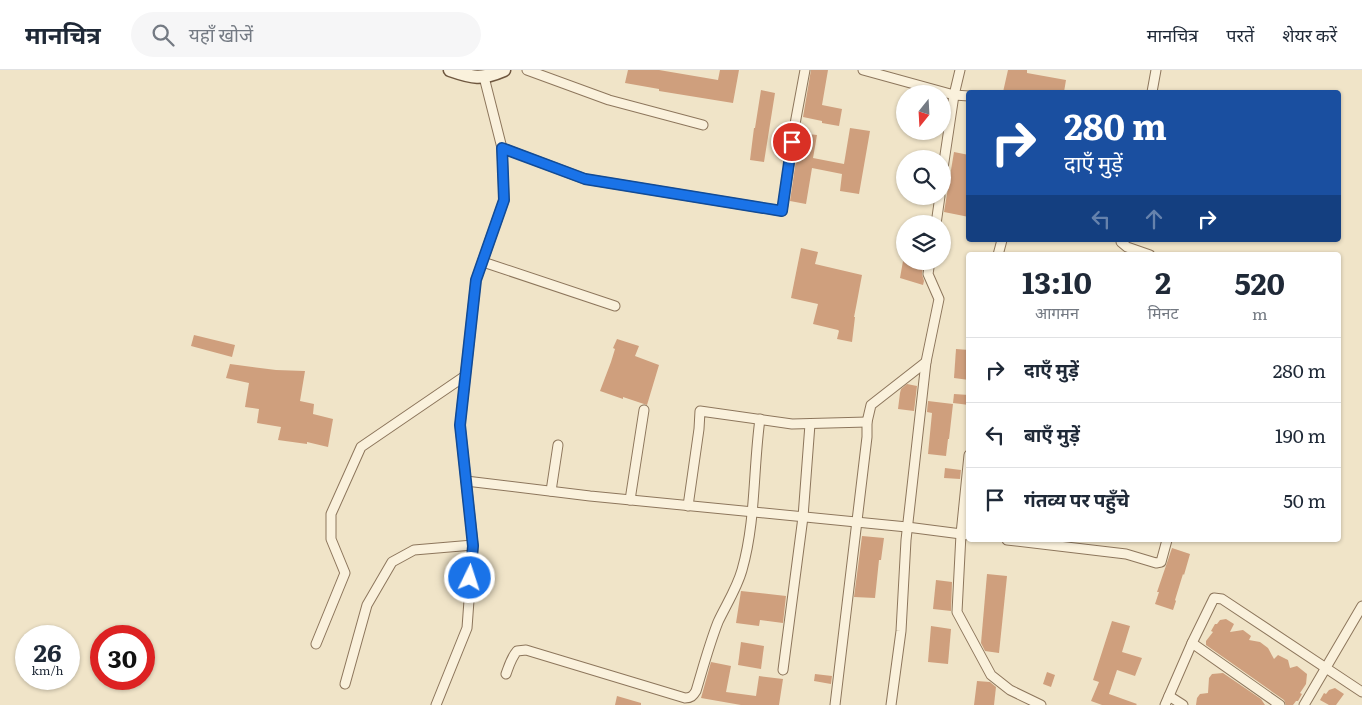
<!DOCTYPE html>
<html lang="hi">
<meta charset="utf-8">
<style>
body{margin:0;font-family:Literata,"Noto Sans Devanagari",serif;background:#f6f6f7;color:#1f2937;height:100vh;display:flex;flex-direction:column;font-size:19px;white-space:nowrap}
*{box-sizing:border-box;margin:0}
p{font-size:16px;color:#747a83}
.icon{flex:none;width:28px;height:28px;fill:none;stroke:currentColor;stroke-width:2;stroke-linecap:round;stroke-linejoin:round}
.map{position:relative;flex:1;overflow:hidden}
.drawer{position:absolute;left:966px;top:182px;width:375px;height:290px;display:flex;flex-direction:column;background:#fff;border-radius:5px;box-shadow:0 1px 4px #0004}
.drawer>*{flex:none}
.top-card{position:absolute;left:966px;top:20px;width:375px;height:152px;border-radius:5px;box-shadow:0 1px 4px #0004;background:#1a4fa0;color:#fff;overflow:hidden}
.needle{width:32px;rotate:198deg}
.tools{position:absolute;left:896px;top:15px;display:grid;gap:10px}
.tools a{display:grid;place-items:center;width:55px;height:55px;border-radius:50%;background:#fff;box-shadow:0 1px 4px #0004;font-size:25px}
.speed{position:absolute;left:15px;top:555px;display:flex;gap:10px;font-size:25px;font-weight:700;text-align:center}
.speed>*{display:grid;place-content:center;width:65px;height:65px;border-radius:50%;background:#fff;box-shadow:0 1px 4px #0004;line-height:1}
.speed small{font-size:12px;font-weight:400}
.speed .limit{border:8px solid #d22;background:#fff;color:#111}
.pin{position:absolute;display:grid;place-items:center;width:42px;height:42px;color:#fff;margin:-21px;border:2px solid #fff;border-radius:50%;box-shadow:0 1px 5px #0007}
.me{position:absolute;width:55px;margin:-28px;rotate:4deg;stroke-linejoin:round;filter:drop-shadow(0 0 4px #0008)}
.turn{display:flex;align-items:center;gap:18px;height:105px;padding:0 15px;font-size:22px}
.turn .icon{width:65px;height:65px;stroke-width:2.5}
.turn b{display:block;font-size:35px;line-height:42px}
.lanes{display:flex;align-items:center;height:48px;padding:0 15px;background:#0003;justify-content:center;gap:25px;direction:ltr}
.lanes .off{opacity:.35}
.eta{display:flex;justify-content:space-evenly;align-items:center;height:85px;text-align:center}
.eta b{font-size:30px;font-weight:700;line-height:35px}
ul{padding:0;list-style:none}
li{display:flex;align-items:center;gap:15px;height:65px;padding:0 15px;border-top:1px solid #e0e1e3}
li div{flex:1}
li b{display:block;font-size:19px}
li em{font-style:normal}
header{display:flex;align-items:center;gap:30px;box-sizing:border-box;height:70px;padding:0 25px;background:#fff;border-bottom:1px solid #e0e1e3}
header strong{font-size:24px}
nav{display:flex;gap:28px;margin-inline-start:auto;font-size:18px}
.search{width:350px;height:45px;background:#f6f6f7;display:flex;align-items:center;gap:12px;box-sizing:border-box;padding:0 18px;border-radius:28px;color:#747a83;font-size:19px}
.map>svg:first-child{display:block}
.building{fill:#cf9f7d}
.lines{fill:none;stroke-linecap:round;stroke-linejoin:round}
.street-casing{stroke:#8d765c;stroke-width:11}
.secondary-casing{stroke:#6f573f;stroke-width:15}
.street{stroke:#faf1dc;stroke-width:9}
.secondary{stroke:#faf1dc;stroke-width:12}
.route-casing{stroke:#114b97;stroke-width:12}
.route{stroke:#1a73e8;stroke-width:9}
</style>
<header>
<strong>मानचित्र</strong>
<div class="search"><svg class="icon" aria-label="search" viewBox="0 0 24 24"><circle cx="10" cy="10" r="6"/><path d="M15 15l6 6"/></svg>यहाँ खोजें</div>
<nav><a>मानचित्र</a><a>परतें</a><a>शेयर करें</a></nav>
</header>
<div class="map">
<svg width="1362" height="635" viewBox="0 0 1362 635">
<rect width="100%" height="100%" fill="#f0e4c8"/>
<!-- building -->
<g class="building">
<polygon points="628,0 659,0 718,10 720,0 739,0 733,33 659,21 659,19 625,13"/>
<polygon points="811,0 828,0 822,35 842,39 839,56 822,53 822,51 803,47"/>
<polygon points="1008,0 1027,0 1027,3 1066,10 1064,22 1003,22"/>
<polygon points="761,20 775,23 764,92 750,90 754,58 755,58"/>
<polygon points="850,58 870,61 859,124 840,121 842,104 812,98 806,134 790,131 800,63 817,65 813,88 844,94"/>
<polygon points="954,82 969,85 969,147 944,142"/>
<polygon points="801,178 818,182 815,194 862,205 856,237 854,247 855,247 852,272 837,269 839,261 838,260 813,254 818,234 791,228"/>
<polygon points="903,191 924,191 922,204 924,211 923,215 900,208"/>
<polygon points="194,265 235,275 232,287 191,276"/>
<polygon points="617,269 639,276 635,286 659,295 647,335 623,327 623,329 600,321 611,292 615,279 613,278"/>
<polygon points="956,279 969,280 969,310 954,308"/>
<polygon points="230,294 276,300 305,301 300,331 314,334 313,344 333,349 328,377 307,372 307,374 278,370 281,357 257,353 259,339 245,337 249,313 226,308"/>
<polygon points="907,314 917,316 914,341 898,339 900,323 901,319"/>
<polygon points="954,324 969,325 969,335 953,333"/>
<polygon points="928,331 953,334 949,369 948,369 946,386 928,384 932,343 927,342"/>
<polygon points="945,398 961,400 960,409 944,408"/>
<polygon points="862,466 884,468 881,490 879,490 875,528 854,527"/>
<polygon points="1172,478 1190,484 1184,505 1183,504 1175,530 1176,531 1173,540 1155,534 1159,522 1157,522"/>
<polygon points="987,504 1007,506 999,583 985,581 981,573"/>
<polygon points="936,510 952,512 951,541 933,539"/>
<polygon points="741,521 786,526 783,553 760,550 759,556 736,553"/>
<polygon points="1226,549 1234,554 1230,562 1243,560 1251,566 1249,570 1260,572 1268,578 1274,589 1278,585 1288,590 1290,598 1297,596 1307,604 1306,614 1300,623 1302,624 1298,631 1296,631 1293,635 1286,635 1284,630 1206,575 1206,571 1213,562 1211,561 1215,554 1217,554 1220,550"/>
<polygon points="1112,551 1130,556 1122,582 1142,588 1135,606 1117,600 1109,624 1137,634 1136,635 1102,635 1091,631 1099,612 1093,610"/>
<polygon points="931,556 951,559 948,594 928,592"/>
<polygon points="741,572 764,576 761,599 738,595"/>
<polygon points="711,592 731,596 726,622 756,626 759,606 783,609 779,635 741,635 701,628"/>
<polygon points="1047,602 1055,605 1051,617 1043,614"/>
<polygon points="1223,603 1261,629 1265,635 1196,635 1197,628 1200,624 1208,623 1209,608 1212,604"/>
<polygon points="815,604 832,606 831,614 814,611"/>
<polygon points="977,611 990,612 996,617 994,635 974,635"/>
<polygon points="1335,618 1344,624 1336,635 1329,635 1320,630 1324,623 1326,624 1329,620"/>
<polygon points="617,626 641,633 641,635 615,635"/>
</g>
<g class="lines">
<defs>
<g id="street">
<polyline points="527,0 609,30 703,55"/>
<polyline points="863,0 954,25 969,26"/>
<polyline points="1152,22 1156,0"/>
<polyline points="502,78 585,109 782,141 795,54 805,0"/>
<polyline points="942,105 954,25 960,0"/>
<polyline points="936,154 940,126"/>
<polyline points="1121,170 1121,172 1127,177 1150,185"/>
<polyline points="998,185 1002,170"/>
<polyline points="483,192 615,236"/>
<polyline points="969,385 961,464 957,542 991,605 1010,620 1041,635"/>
<polyline points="466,411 590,426 907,457 969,465"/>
<polyline points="551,421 558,375"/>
<polyline points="630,430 644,340"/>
<polyline points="688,436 699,359 700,341 792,354 867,352"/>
<polyline points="1007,470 1126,484 1156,493 1161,492 1167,470"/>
<polyline points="1192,573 1280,635"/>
<polyline points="316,574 345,503 331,469 331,444 361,377 465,306"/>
<polyline points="783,600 803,447 810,354"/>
<path d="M 506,604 C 509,596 511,588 517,581 L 526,580 L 685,628 C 691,628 693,626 696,621 C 703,598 709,575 718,552 C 726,535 737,518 742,500 C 756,451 753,399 760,349"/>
<polyline points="345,614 367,535 392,492 414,480 473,475"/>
<polyline points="1169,626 1183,635"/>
<polyline points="436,635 467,558 473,475 460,355 476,210 504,130 502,78 484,7"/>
<polyline points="835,635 867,367 867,352 871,335 926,292"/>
<polyline points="891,635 901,561 906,470 926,292 939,229 928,204 930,191"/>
<polyline points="1165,635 1192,573 1214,528 1222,529 1362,622"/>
<polyline points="1304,635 1362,536"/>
</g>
<path id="secondary" d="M 450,0 C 473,8 481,10 504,0"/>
</defs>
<!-- street casing -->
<use href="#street" class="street-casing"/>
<!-- secondary casing -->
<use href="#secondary" class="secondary-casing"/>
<!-- street -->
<use href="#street" class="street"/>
<!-- secondary -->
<use href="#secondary" class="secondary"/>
</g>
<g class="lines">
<defs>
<polyline id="route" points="470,508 473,476 460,355 476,210 504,130 502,78 585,109 782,141 792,72"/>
</defs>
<!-- route casing -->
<use href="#route" class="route-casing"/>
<!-- route -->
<use href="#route" class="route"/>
</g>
</svg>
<div class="tools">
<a><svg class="needle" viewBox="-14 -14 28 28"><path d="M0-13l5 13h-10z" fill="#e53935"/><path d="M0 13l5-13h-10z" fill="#747a83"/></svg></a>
<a><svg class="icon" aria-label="search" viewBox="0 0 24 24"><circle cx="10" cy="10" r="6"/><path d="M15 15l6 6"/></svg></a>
<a><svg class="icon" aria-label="layers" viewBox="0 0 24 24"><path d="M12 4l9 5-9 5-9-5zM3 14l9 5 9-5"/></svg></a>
</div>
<div class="speed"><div>26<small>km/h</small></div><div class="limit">30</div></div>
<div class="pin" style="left:792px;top:72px;background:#d93025"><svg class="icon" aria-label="arrive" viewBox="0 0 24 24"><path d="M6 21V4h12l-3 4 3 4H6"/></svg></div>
<svg class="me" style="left:470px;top:508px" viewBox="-20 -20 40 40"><circle r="17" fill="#1a73e8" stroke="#fff" stroke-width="3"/><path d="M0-11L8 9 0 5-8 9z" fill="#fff"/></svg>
<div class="top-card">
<div class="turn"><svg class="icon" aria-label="right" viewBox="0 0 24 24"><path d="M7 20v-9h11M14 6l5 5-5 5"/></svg><div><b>280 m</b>दाएँ मुड़ें</div></div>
<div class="lanes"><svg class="icon off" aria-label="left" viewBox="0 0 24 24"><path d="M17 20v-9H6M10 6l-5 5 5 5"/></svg><svg class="icon off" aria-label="ahead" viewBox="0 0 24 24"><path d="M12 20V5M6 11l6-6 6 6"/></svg><svg class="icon" aria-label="right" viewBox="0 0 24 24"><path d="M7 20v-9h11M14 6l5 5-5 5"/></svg></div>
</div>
<section class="drawer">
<div class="eta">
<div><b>13:10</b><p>आगमन</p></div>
<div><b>2</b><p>मिनट</p></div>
<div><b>520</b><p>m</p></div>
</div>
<ul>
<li><svg class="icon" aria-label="right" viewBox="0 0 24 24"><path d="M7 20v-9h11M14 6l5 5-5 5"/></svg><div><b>दाएँ मुड़ें</b></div><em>280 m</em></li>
<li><svg class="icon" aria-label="left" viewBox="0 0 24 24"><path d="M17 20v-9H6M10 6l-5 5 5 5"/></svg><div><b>बाएँ मुड़ें</b></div><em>190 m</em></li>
<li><svg class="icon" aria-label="arrive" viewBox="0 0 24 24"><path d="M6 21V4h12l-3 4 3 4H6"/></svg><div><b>गंतव्य पर पहुँचे</b></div><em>50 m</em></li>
</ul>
</section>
</div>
